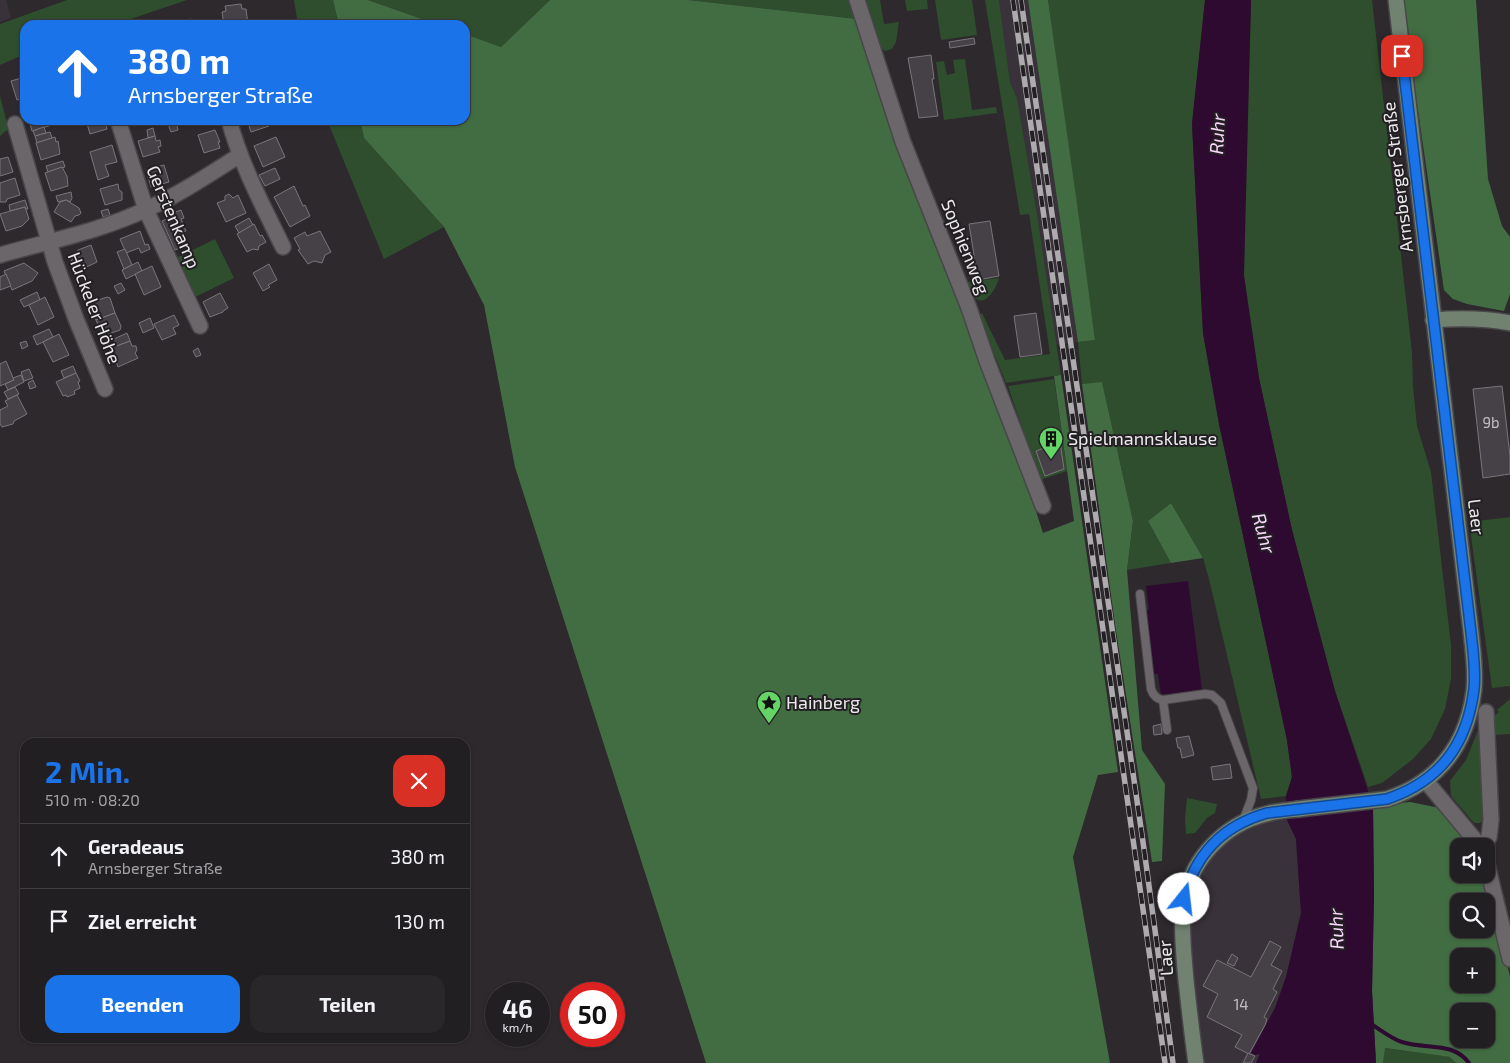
<!DOCTYPE html>
<html lang="de">
<meta charset="utf-8">
<style>
body{margin:0;font-family:"Exo 2",sans-serif;background:#2a272a;color:#f1f3f6;height:100vh;display:flex;flex-direction:column;font-size:19px;white-space:nowrap}
*{box-sizing:border-box;margin:0}
p{font-size:16px;color:#a2a2a5}
.icon{flex:none;width:28px;height:28px;fill:none;stroke:currentColor;stroke-width:2;stroke-linecap:round;stroke-linejoin:round}
.map{position:relative;flex:1;overflow:hidden}
.side{position:absolute;left:20px;top:738px;width:450px;height:305px;display:flex;flex-direction:column;background:#221f22;border-radius:15px;box-shadow:0 1px 4px #0004,0 0 0 1px #3f3d40}
.side>*{flex:none}
.top-card{position:absolute;left:20px;top:20px;width:450px;height:105px;border-radius:15px;box-shadow:0 1px 4px #0004,0 0 0 1px #3f3d40;background:#1a73e8;color:#fff;overflow:hidden}
.tools{position:absolute;left:1450px;top:838px;display:grid;gap:10px}
.tools a{display:grid;place-items:center;width:45px;height:45px;border-radius:10px;background:#221f22;box-shadow:0 1px 4px #0004,0 0 0 1px #3f3d40;font-size:25px}
.speed{position:absolute;left:485px;top:982px;display:flex;gap:10px;font-size:25px;font-weight:700;text-align:center}
.speed>*{display:grid;place-content:center;width:65px;height:65px;border-radius:50%;background:#221f22;box-shadow:0 1px 4px #0004,0 0 0 1px #3f3d40;line-height:1}
.speed small{font-size:12px;font-weight:400}
.speed .limit{border:8px solid #d22;background:#fff;color:#111}
.pin{position:absolute;display:grid;place-items:center;width:42px;height:42px;color:#fff;margin:-21px;border-radius:10px;box-shadow:0 2px 8px #0006}
.me{position:absolute;width:55px;margin:-28px;rotate:16deg;stroke-linejoin:round;filter:drop-shadow(0 0 4px #0008)}
.turn{display:flex;align-items:center;gap:18px;height:105px;padding:0 25px;font-size:22px}
.turn .icon{width:65px;height:65px;stroke-width:2.5}
.turn b{display:block;font-size:35px;line-height:42px}
.round{display:grid;place-items:center;flex:none;width:52px;height:52px;border-radius:15px;background:#2a272a}
.headline{display:flex;align-items:center;justify-content:space-between;height:85px;padding:0 25px}
h1{font-size:30px;font-weight:700;line-height:38px;color:#1a73e8}
.cta{display:flex;gap:10px;margin-top:auto;padding:10px 25px}
.cta a{flex:1;height:58px;border-radius:15px;background:#1a73e8;color:#fff;font-size:20px;font-weight:700;line-height:58px;text-align:center}
.cta a+a{background:#2a272a;color:#f1f3f6}
ul{padding:0;list-style:none}
li{display:flex;align-items:center;gap:15px;height:65px;padding:0 25px;border-top:1px solid #3f3d40}
li div{flex:1}
li b{display:block;font-size:19px}
li em{font-style:normal}
.map>svg:first-child{display:block}
.built{fill:#3a323a}
.green{fill:#2e4e2e}
.forest{fill:#426d42;fill-rule:evenodd}
.water{fill:#2e0a31}
.lines{fill:none;stroke-linecap:round;stroke-linejoin:round}
.stream{stroke:#2e0a31;stroke-width:4}
.building{fill:#454146;stroke:#7a757a}
.lane-casing{stroke:#484649;stroke-width:10}
.street-casing{stroke:#484649;stroke-width:18}
.secondary-casing{stroke:#484649;stroke-width:18}
.lane{stroke:#6a666a;stroke-width:8}
.street{stroke:#6a666a;stroke-width:15}
.secondary{stroke:#718271;stroke-width:15}
.rail-casing{stroke:#aeabae;stroke-width:5.5}
.rail{stroke:#232024;stroke-width:4;stroke-dasharray:11;stroke-linecap:butt}
.route-casing{stroke:#114b97;stroke-width:12}
.route{stroke:#1a73e8;stroke-width:9}
.labels{text-anchor:middle;stroke-width:4;stroke-linejoin:round;paint-order:stroke}
.number-label{font-size:15px;fill:#c2bfc2}
.street-label{font-size:18px;fill:#ebe9eb;stroke:#232024}
.poi-label{font-size:18px;fill:#ebe9eb;stroke:#232024;text-anchor:start}
.water-label{font-size:19px;font-style:italic;fill:#fcd5fe;stroke:#232024}
</style>
<div class="map">
<svg width="1510" height="1063" viewBox="0 0 1510 1063">
<rect width="100%" height="100%" fill="#2d292d"/>
<!-- built -->
<g class="built">
<polygon points="0,0 6,0 11,18 0,22"/>
<polygon points="999,0 1028,0 1078,342 1056,345 1037,214 1017,98 1010,82"/>
<polygon points="1275,820 1287,820 1296,839 1301,913 1286,977 1275,1008 1266,1024 1260,1053 1256,1063 1203,1063 1189,933 1195,890 1206,864 1225,843 1252,826"/>
</g>
<!-- green -->
<g class="green">
<polygon points="67,0 187,0 113,25 25,25 25,54 0,65 0,24"/>
<polygon points="294,0 333,0 339,25 298,25"/>
<polygon points="368,0 550,0 501,47 465,34 465,25 439,25"/>
<polygon points="688,0 852,0 857,19"/>
<polygon points="863,0 880,0 884,24 899,22 896,42 892,49 885,51 880,47"/>
<polygon points="905,0 927,0 928,9 907,11"/>
<polygon points="935,0 972,0 977,35 941,40"/>
<polygon points="985,0 999,0 1010,82 1017,98 1037,214 1061,375 1006,383 980,319 979,315 982,313 1005,360 1050,354 1029,214 1020,215"/>
<polygon points="1048,0 1205,0 1192,124 1203,333 1219,424 1287,740 1292,777 1286,796 1261,799 1209,579 1203,558 1171,503 1148,521 1171,563 1127,570 1133,521 1102,383 1082,384 1078,342 1095,340"/>
<polygon points="1251,0 1372,0 1412,352 1413,387 1417,426 1431,472 1451,645 1451,679 1445,709 1431,739 1413,759 1382,783 1368,787 1335,691 1292,530 1259,378 1243,275"/>
<polygon points="965,59 972,110 996,107 997,113 944,120 936,62 944,61 947,75 955,73 953,60"/>
<polygon points="0,96 7,123 7,130 0,136"/>
<polygon points="327,120 360,120 364,138 444,227 384,259"/>
<polygon points="215,239 234,278 191,299 172,260"/>
<path d="M 999,278 C 997,286 986,309 974,297 C 971,294 969,286 967,282 Z"/>
<polygon points="1054,379 1067,471 1040,480 1008,386"/>
<polygon points="1510,517 1510,686 1492,688 1469,522"/>
<polygon points="1510,699 1510,734 1494,735 1493,717 1499,712 1497,710"/>
<polygon points="1481,723 1487,816 1480,823 1474,823 1451,796 1450,781 1466,760"/>
<polygon points="1187,798 1217,804 1215,813 1207,818 1195,833 1186,834 1185,818"/>
<polygon points="1384,1048 1451,1057 1456,1063 1383,1063"/>
</g>
<!-- forest -->
<g class="forest">
<polygon points="333,0 368,0 439,25 339,25"/>
<polygon points="550,0 688,0 857,19 1007,421 1043,533 1074,521 1054,376 1061,375 1118,772 1098,775 1073,857 1110,1063 706,1063 515,467 484,305 444,227 364,138 360,120 465,120 465,34 501,47"/>
<polygon points="1028,0 1048,0 1078,211 1095,340 1078,342"/>
<polygon points="1402,0 1476,0 1488,179 1502,226 1510,237 1510,294 1504,311 1467,304 1453,299 1444,290"/>
<polygon points="1102,382 1133,521 1127,570 1142,750 1165,784 1162,861 1152,862 1115,624 1082,384"/>
<polygon points="1171,503 1203,558 1171,563 1148,521"/>
<path d="M 1410,802 L 1440,808 L 1469,846 L 1459,846 L 1459,874 L 1484,874 L 1489,885 L 1510,977 L 1510,1063 L 1456,1063 L 1450,1057 L 1385,1048 L 1383,1063 L 1376,1063 L 1372,991 L 1374,895 L 1373,806 ZM 1459,901 L 1486,901 L 1486,929 L 1459,929 ZM 1459,956 L 1486,956 L 1486,984 L 1459,984 ZM 1459,1011 L 1486,1011 L 1486,1039 L 1459,1039 Z"/>
</g>
<!-- water -->
<g class="water">
<polygon points="1205,0 1251,0 1244,275 1259,378 1292,530 1335,691 1373,806 1374,895 1372,991 1376,1063 1256,1063 1260,1054 1255,1055 1251,1053 1275,1008 1286,977 1301,913 1296,839 1287,820 1286,796 1292,777 1287,740 1219,424 1203,333 1192,124"/>
<polygon points="1188,581 1202,690 1161,695 1158,674 1153,674 1145,611 1149,610 1146,586"/>
</g>
<g class="lines">
<!-- stream -->
<path class="stream" d="M 1371,1024 C 1381,1030 1392,1039 1402,1042 C 1426,1050 1453,1041 1469,1063"/>
</g>
<!-- building -->
<g class="building">
<polygon points="241,4 242,9 246,9 248,25 224,25 222,12 226,11 225,6"/>
<polygon points="191,19 193,25 170,25"/>
<polygon points="974,38 975,44 950,48 949,42"/>
<polygon points="931,55 934,79 932,79 938,116 919,118 908,58"/>
<polygon points="25,77 25,97 17,100 11,81"/>
<polygon points="29,120 51,120 52,125 32,131"/>
<polygon points="86,120 105,120 107,129 90,134"/>
<polygon points="132,120 154,120 134,126"/>
<polygon points="247,120 267,120 269,126 251,132"/>
<polygon points="176,122 178,130 171,132 168,124"/>
<polygon points="44,127 46,133 35,136 33,131"/>
<polygon points="153,128 155,136 148,138 147,130"/>
<polygon points="215,130 220,142 218,142 220,148 204,153 198,135"/>
<polygon points="50,132 52,138 37,143 35,136"/>
<polygon points="155,136 156,141 160,140 161,146 158,147 160,152 143,157 138,141"/>
<polygon points="55,137 56,142 58,141 60,154 41,160 36,143"/>
<polygon points="276,137 285,157 263,167 254,146"/>
<polygon points="112,145 117,162 105,165 109,176 98,180 90,152"/>
<polygon points="8,157 13,172 0,176 0,159"/>
<polygon points="63,161 65,167 48,172 46,166"/>
<polygon points="164,165 169,182 151,187 146,170"/>
<polygon points="62,167 67,176 68,186 51,191 45,173"/>
<polygon points="275,168 280,179 265,186 259,175"/>
<polygon points="15,178 20,195 7,199 6,202 0,202 0,183"/>
<polygon points="118,184 119,190 122,192 122,200 105,205 100,189"/>
<polygon points="294,186 303,206 305,205 310,216 290,227 274,197"/>
<polygon points="71,192 72,198 70,202 66,200 58,202 56,196"/>
<polygon points="229,194 233,198 238,195 246,213 226,222 217,203 225,200 225,196"/>
<polygon points="25,200 28,209 26,209 25,207 10,211 9,205"/>
<polygon points="66,200 79,208 81,213 79,215 75,216 71,222 54,212 60,202"/>
<polygon points="25,207 29,219 22,226 6,231 0,214"/>
<polygon points="108,209 110,215 103,217 101,211"/>
<polygon points="181,210 184,218 181,219 186,231 182,232 187,245 175,250 162,221 174,216 173,213"/>
<polygon points="249,218 253,225 239,233 235,226"/>
<polygon points="990,221 999,276 978,280 969,224"/>
<polygon points="254,224 260,236 262,235 266,242 259,246 258,250 253,249 247,252 237,234"/>
<polygon points="140,231 145,245 148,244 150,249 141,253 139,248 126,253 120,239"/>
<polygon points="320,231 331,252 325,255 322,263 314,261 308,264 298,250 300,249 294,238 305,232 307,236"/>
<polygon points="91,245 97,262 82,269 81,267 73,270 70,263 78,250"/>
<polygon points="125,249 132,265 124,269 117,252"/>
<polygon points="138,262 142,271 126,279 122,270"/>
<polygon points="24,263 38,273 32,281 12,290 4,271"/>
<polygon points="269,264 277,280 268,285 270,287 263,291 253,273"/>
<polygon points="152,266 161,287 144,295 135,274"/>
<polygon points="6,274 11,286 0,290 0,277"/>
<polygon points="121,283 125,290 118,294 114,286"/>
<polygon points="37,292 40,300 24,307 20,300"/>
<polygon points="220,293 228,308 223,311 223,312 210,317 203,302"/>
<polygon points="45,297 54,317 38,325 29,305"/>
<polygon points="107,297 110,298 115,313 96,320 90,303"/>
<polygon points="115,313 121,326 120,330 103,336 96,320"/>
<polygon points="1036,313 1042,354 1020,357 1014,316"/>
<polygon points="174,315 179,325 173,328 176,334 162,340 154,324"/>
<polygon points="150,318 154,328 143,333 139,323"/>
<polygon points="49,329 53,337 37,345 33,336"/>
<polygon points="127,333 130,341 117,346 114,339"/>
<polygon points="59,334 69,355 53,362 43,342"/>
<polygon points="26,341 28,346 22,349 20,343"/>
<polygon points="130,341 132,346 136,346 137,350 135,353 138,358 118,367 116,361 112,358 113,355 111,347 116,344 117,346"/>
<polygon points="198,348 201,355 196,357 193,351"/>
<polygon points="6,361 14,380 0,386 0,364"/>
<polygon points="73,366 76,373 64,378 61,371"/>
<polygon points="29,369 33,378 24,381 21,372"/>
<polygon points="76,373 80,381 78,382 80,388 74,391 75,394 67,397 66,395 63,396 56,382"/>
<polygon points="21,375 24,382 8,390 5,384 14,380 13,378"/>
<polygon points="33,380 36,387 30,389 28,383"/>
<polygon points="1502,386 1510,456 1510,474 1483,478 1473,389"/>
<polygon points="15,387 19,394 8,399 4,392"/>
<polygon points="17,395 27,414 14,421 13,424 2,427 0,424 0,410 8,406 5,401"/>
<polygon points="1060,442 1064,469 1045,476 1036,451"/>
<polygon points="1161,724 1162,734 1154,735 1153,726"/>
<polygon points="1189,736 1194,755 1182,758 1180,748 1178,748 1176,738"/>
<polygon points="1230,764 1232,778 1213,780 1211,767"/>
<polygon points="1270,941 1281,947 1271,965 1282,971 1273,989 1277,992 1264,1017 1267,1019 1265,1025 1249,1054 1235,1047 1242,1035 1207,1017 1218,994 1203,986 1217,960 1251,977"/>
<polygon points="1232,954 1238,958 1234,966 1227,963"/>
<polygon points="1248,1053 1255,1056 1251,1063 1243,1063"/>
</g>
<g class="lines">
<defs>
<g id="lane">
<path d="M 1140,594 L 1151,689 C 1153,695 1156,699 1163,700"/>
<polyline points="1167,730 1163,700 1205,694 1212,695 1221,703 1253,788 1251,800 1243,821"/>
</g>
<g id="street">
<polyline points="857,0 903,142 969,308 987,361 1043,506"/>
<polyline points="118,120 146,210 200,326"/>
<path d="M 229,120 C 241,165 263,206 283,247"/>
<polyline points="15,124 55,262 76,319 105,389"/>
<path d="M 0,255 C 49,241 101,231 147,209 C 180,194 210,174 240,155"/>
<polyline points="1425,780 1480,846"/>
<polyline points="1484,846 1489,837 1491,820 1486,712"/>
<polyline points="1486,860 1510,959"/>
</g>
<g id="secondary">
<path d="M 1433,320 C 1459,318 1484,318 1510,323"/>
<path d="M 1196,1063 C 1192,1035 1189,1008 1186,980 C 1184,956 1181,931 1183,908 C 1188,862 1222,825 1266,814 C 1279,810 1294,810 1307,808 C 1334,805 1360,802 1387,799 C 1440,782 1467,744 1474,690 C 1476,671 1473,651 1471,632 L 1396,0"/>
</g>
</defs>
<!-- lane casing -->
<use href="#lane" class="lane-casing"/>
<!-- street casing -->
<use href="#street" class="street-casing"/>
<!-- secondary casing -->
<use href="#secondary" class="secondary-casing"/>
<!-- lane -->
<use href="#lane" class="lane"/>
<!-- street -->
<use href="#street" class="street"/>
<!-- secondary -->
<use href="#secondary" class="secondary"/>
<defs>
<g id="rail">
<polyline points="1013,0 1165,1063"/>
<polyline points="1021,0 1144,849 1173,1063"/>
</g>
</defs>
<!-- rail casing -->
<use href="#rail" class="rail-casing"/>
<!-- rail -->
<use href="#rail" class="rail"/>
</g>
<g class="lines">
<defs>
<path id="route" d="M 1184,899 C 1195,854 1222,826 1267,813 L 1387,799 C 1440,781 1467,745 1474,689 C 1476,671 1473,651 1471,632 L 1402,56"/>
</defs>
<!-- route casing -->
<use href="#route" class="route-casing"/>
<!-- route -->
<use href="#route" class="route"/>
</g>
<!-- icons -->
<defs>
<symbol id="building-pin" viewBox="-11 -11 22 30"><path d="M0 17L-7.5 6A9.5 9.5 0 1 1 7.5 6Z" fill="#65d467" stroke="#232024"/><path d="M-4-6H4V6H1V3H-1V6H-4ZM-2.5-4.3h1.7v1.8h-1.7ZM.8-4.3h1.7v1.8H.8ZM-2.5-1h1.7V.8h-1.7ZM.8-1h1.7V.8H.8Z" fill="#111"/></symbol>
<symbol id="sight-pin" viewBox="-11 -11 22 30"><path d="M0 17L-7.5 6A9.5 9.5 0 1 1 7.5 6Z" fill="#65d467" stroke="#232024"/><path d="M0-6L1.8-2.2L6-1.7L2.9 1.2L3.7 5.4L0 3.3L-3.7 5.4L-2.9 1.2L-6-1.7L-1.8-2.2Z" fill="#111"/></symbol>
</defs>
<g fill-rule="evenodd">
<use href="#building-pin" x="1037" y="425" width="28" height="38"/>
<use href="#sight-pin" x="755" y="689" width="28" height="38"/>
</g>
<g class="labels">
<!-- number labels -->
<g class="number-label">
<text x="1491" y="428">9b</text>
<text x="1241" y="1010">14</text>
</g>
<!-- street labels -->
<g class="street-label">
<text transform="translate(1398 177) rotate(-97)" y="6">Arnsberger Straße</text>
<text transform="translate(173 217) rotate(67)" y="6">Gerstenkamp</text>
<text transform="translate(965 247) rotate(68)" y="6">Sophienweg</text>
<text transform="translate(94 308) rotate(69)" y="6">Hückeler Höhe</text>
<text transform="translate(1476 517) rotate(83)" y="6">Laer</text>
<text transform="translate(1166 958) rotate(-94)" y="6">Laer</text>
</g>
<!-- poi labels -->
<g class="poi-label">
<text x="1068" y="445">Spielmannsklause</text>
<text x="786" y="709">Hainberg</text>
</g>
<!-- water labels -->
<g class="water-label">
<text transform="translate(1217 134) rotate(-87)" y="7">Ruhr</text>
<text transform="translate(1264 533) rotate(74)" y="7">Ruhr</text>
<text transform="translate(1336 929) rotate(-92)" y="7">Ruhr</text>
</g>
</g>
</svg>
<div class="tools">
<a><svg class="icon" aria-label="sound" viewBox="0 0 24 24"><path d="M4 9h4l5-4v14l-5-4H4zM17 9q2 3 0 6"/></svg></a>
<a><svg class="icon" aria-label="search" viewBox="0 0 24 24"><circle cx="10" cy="10" r="6"/><path d="M15 15l6 6"/></svg></a>
<a>+</a>
<a>−</a>
</div>
<div class="speed"><div>46<small>km/h</small></div><div class="limit">50</div></div>
<div class="pin" style="left:1402px;top:56px;background:#d93025"><svg class="icon" aria-label="arrive" viewBox="0 0 24 24"><path d="M6 21V4h12l-3 4 3 4H6"/></svg></div>
<svg class="me" style="left:1184px;top:899px" viewBox="-20 -20 40 40"><circle r="19" fill="#fff"/><path d="M0-13L10 11 0 6-10 11z" fill="#1a73e8"/></svg>
<div class="top-card">
<div class="turn"><svg class="icon" aria-label="ahead" viewBox="0 0 24 24"><path d="M12 20V5M6 11l6-6 6 6"/></svg><div><b>380 m</b>Arnsberger Straße</div></div>
</div>
<section class="side">
<div class="headline"><div><h1>2 Min.</h1><p>510 m · 08:20</p></div><a class="round" style="background:#d93025;color:#fff"><svg class="icon" aria-label="close" viewBox="0 0 24 24"><path d="M6 6l12 12M18 6L6 18"/></svg></a></div>
<ul>
<li><svg class="icon" aria-label="ahead" viewBox="0 0 24 24"><path d="M12 20V5M6 11l6-6 6 6"/></svg><div><b>Geradeaus</b><p>Arnsberger Straße</p></div><em>380 m</em></li>
<li><svg class="icon" aria-label="arrive" viewBox="0 0 24 24"><path d="M6 21V4h12l-3 4 3 4H6"/></svg><div><b>Ziel erreicht</b></div><em>130 m</em></li>
</ul>
<div class="cta"><a>Beenden</a><a>Teilen</a></div>
</section>
</div>
